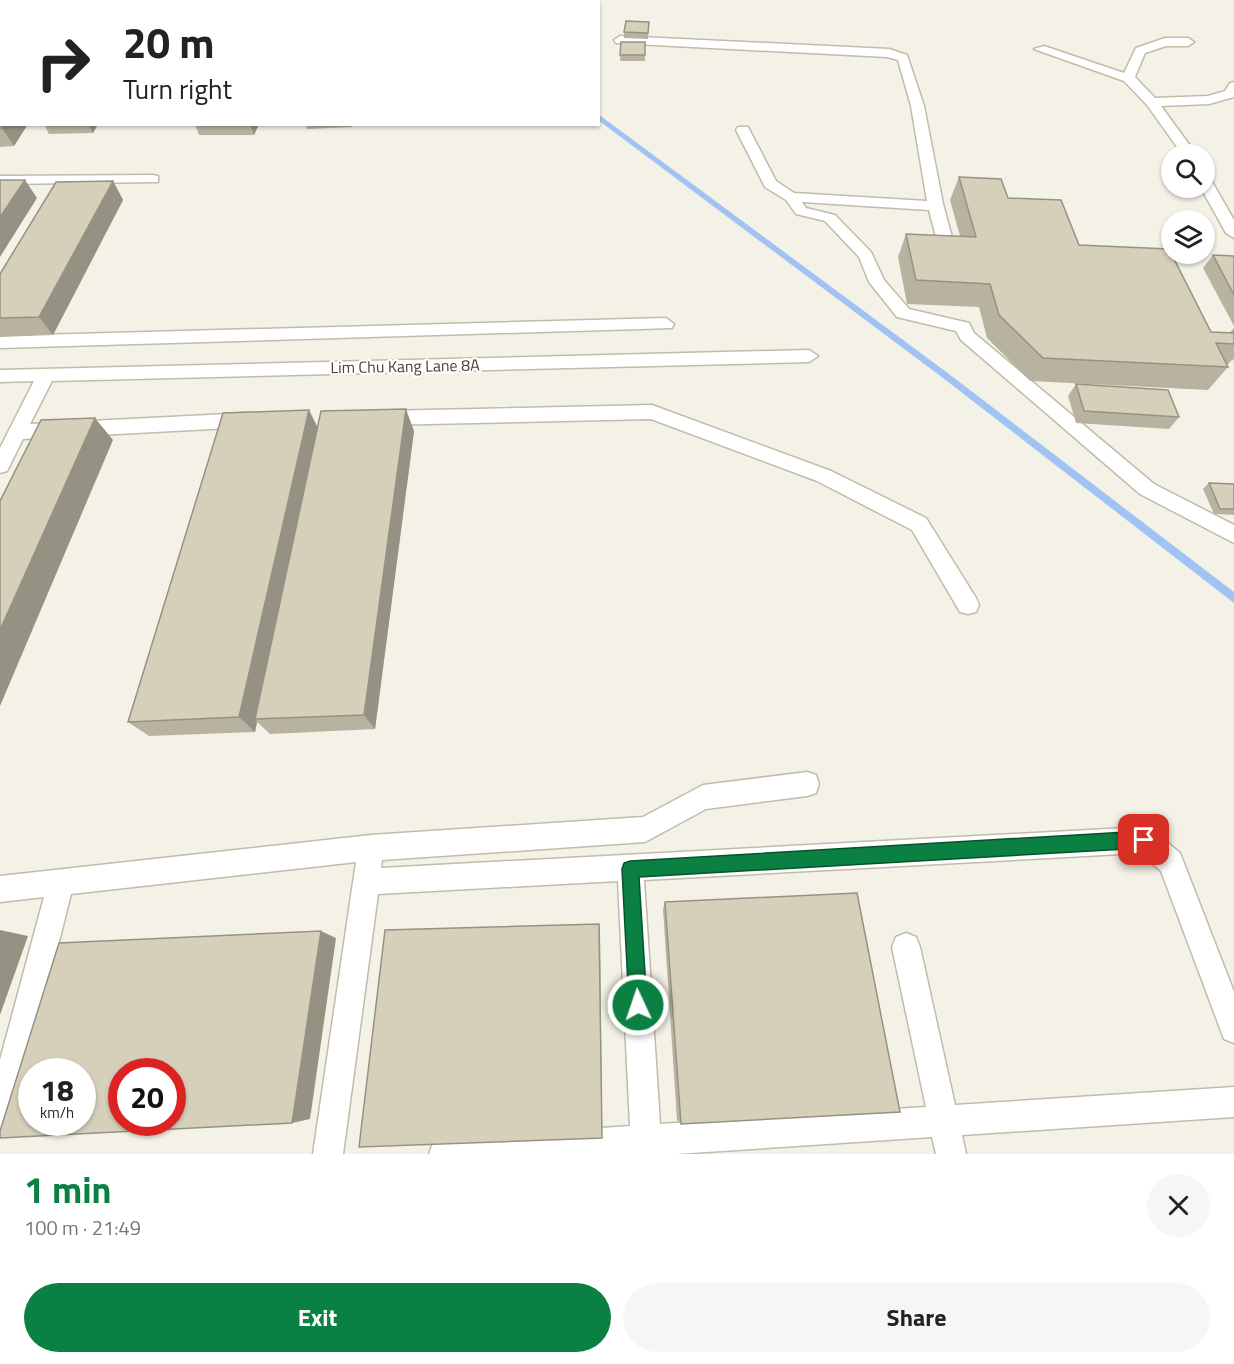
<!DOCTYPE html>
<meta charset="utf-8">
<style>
body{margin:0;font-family:"Titillium Web",sans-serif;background:#f6f6f6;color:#222;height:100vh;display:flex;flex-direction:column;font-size:22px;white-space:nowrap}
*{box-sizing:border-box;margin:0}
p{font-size:20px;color:#767676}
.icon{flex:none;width:33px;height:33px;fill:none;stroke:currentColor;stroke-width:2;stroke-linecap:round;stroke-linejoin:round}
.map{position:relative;height:1154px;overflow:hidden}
.panel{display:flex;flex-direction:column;background:#fff;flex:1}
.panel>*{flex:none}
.guide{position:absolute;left:0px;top:0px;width:600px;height:126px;box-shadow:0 2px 4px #0004;background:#fff;color:#222;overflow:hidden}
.controls{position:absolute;left:1161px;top:144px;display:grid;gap:12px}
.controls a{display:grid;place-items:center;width:54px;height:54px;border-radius:50%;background:#fff;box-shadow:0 2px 4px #0004;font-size:30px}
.speed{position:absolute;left:18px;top:1058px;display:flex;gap:12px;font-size:30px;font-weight:700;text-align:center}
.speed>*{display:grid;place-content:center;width:78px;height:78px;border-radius:50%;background:#fff;box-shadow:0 2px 4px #0004;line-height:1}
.speed small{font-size:15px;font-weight:400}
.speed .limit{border:9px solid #d22;background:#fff;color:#111}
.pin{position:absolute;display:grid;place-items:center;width:51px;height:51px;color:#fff;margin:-26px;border-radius:12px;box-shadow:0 3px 9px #0006}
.me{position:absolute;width:66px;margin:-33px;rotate:357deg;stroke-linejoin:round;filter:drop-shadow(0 0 4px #0008)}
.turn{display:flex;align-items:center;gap:21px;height:126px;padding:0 24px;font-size:27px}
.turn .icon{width:78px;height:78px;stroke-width:2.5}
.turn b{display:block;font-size:42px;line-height:51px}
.round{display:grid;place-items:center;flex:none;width:63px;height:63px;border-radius:32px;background:#f6f6f6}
.head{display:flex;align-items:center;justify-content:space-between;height:102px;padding:0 24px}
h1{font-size:36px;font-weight:700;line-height:45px;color:#0b8043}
.cta{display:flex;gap:12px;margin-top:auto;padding:12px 24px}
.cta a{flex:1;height:69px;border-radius:36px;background:#0b8043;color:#fff;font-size:24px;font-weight:700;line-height:69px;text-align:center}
.cta a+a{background:#f6f6f6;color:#222}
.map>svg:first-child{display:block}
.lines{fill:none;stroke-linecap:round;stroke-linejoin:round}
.stream{fill:#a0c3f3;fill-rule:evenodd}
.lane-casing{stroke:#c0bca9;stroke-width:3}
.lane{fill:#fff;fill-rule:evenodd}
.wall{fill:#b8b3a1}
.shaded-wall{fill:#969283}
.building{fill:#d6d0bb;stroke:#969283;stroke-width:1.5;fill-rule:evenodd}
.route{fill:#0b8043;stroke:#07532c;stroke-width:1.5}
.labels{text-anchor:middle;stroke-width:4.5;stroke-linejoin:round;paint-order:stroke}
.street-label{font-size:16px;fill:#474335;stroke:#fff}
</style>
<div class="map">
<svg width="1234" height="1154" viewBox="0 0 1234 1154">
<rect width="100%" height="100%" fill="#f4f2e7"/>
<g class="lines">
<!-- stream -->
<g class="stream">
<polygon points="444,0 450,0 451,2 445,2"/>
<polygon points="598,114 949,374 1234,592 1234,603 943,378 598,120"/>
</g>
<defs>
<g id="lane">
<polygon points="140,0 166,0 139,2"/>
<rect x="0" y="12" width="2" height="6"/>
<polygon points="620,36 889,49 907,55 924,106 943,204 956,252 953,255 948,257 940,252 929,210 802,202 806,208 835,215 871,252 884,280 909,309 969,323 974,333 1154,484 1234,525 1234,543 1140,494 961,340 956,331 897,317 869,282 859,257 825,221 796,214 786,200 765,187 736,130 738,127 748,127 776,181 794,193 927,201 911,106 898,60 887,57 616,43 614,40"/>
<polygon points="1165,38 1188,38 1194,42 1188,46 1166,46 1145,53 1135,77 1155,98 1208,96 1225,91 1230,83 1234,82 1234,97 1209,104 1161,106 1196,154 1182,154 1147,105 1124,81 1034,49 1044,46 1124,73 1136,48"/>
<polygon points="153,175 158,176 158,182 0,184 0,176"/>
<polygon points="1204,176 1211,180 1234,220 1234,238 1226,233 1201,188 1204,188"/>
<polygon points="666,318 674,324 672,328 0,348 0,336"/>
<polygon points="809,350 818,356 809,362 52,381 30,424 249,413 255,415 258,420 255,425 249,427 23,439 7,471 0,473 0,448 34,381 0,382 0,370"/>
<polygon points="652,405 831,471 926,518 976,598 979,605 976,612 968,614 960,612 912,530 817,481 651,419 382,425 376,423 373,418 376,413 382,411"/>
<polygon points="807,772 816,775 819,784 816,793 807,796 706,809 645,842 382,860 381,868 1144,827 1153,831 1180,853 1234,992 1234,1043 1224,1039 1161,871 1140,853 644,880 660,1124 926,1107 892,947 896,937 906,933 916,937 920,947 955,1105 1234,1087 1234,1117 962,1135 966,1154 936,1154 932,1137 676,1154 429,1154 433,1143 444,1139 630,1126 618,881 378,894 343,1154 313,1154 356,862 71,894 15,1116 11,1127 0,1131 0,1060 44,897 0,902 0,876 371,835 643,817 703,785"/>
</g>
</defs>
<!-- lane casing -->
<use href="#lane" class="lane-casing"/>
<!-- lane -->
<use href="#lane" class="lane"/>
</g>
<!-- wall -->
<g class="wall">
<polygon points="649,22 648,39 624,38 624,32"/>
<polygon points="621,42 645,42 645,61 620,61"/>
<polygon points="0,44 2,124 28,124 14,146 0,147"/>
<polygon points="44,124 98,124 93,133 49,134"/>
<polygon points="195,124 259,124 254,135 199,135"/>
<polygon points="306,124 352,124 352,127 307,129"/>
<polygon points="959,177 1008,198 1211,332 1229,333 1234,328 1234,362 1233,359 1227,365 1228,367 1208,390 1030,381 987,338 979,307 907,304 898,257 906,234 960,236 950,200"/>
<polygon points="113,181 123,200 53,335 0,337 0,274"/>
<polygon points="1213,255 1234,256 1234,326 1203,268"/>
<polygon points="1076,384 1179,417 1169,429 1076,423 1068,396"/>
<polygon points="317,428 414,431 375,729 270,734 257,722 255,732 149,736 128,722"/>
<polygon points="1209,483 1234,484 1234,515 1214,514 1203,489"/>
<polygon points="665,902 681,1124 677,1120 663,909"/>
</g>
<!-- shaded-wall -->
<g class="shaded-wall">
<polygon points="4,124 28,124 14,146 2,128"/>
<polygon points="88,124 98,124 93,133"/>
<polygon points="250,124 259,124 254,135"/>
<polygon points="25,180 37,198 0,257 0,217"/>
<polygon points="113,181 123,200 53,335 39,317"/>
<polygon points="406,409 414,431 375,729 364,715"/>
<polygon points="309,410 320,432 255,719 257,722 255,732 239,717"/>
<polygon points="95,418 113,440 0,706 0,630"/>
<polygon points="599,924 600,930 602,1133 602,1138"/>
<polygon points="0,930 28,936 0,1015"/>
<polygon points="321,931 336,938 310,1119 292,1123"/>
</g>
<!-- building -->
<g class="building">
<polygon points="228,0 377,0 376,2 227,2"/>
<polygon points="626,21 649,22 648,33 624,32"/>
<polygon points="2,42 2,124 4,124 2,128 0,128 0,44"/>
<polygon points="621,42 645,42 645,55 620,55"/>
<polygon points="959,177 1001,179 1008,198 1061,200 1079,245 1169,249 1211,332 1234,333 1234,344 1216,343 1228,367 1043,358 999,315 990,284 916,280 906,234 976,237"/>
<polygon points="0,180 25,180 0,217"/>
<polygon points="113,181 39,317 0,318 0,274 56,182"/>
<polygon points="1213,255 1234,256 1234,295"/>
<polygon points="1076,384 1168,390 1179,417 1084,411"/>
<polygon points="406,409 364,715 255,719 321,411"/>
<polygon points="309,410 239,717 128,722 223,413"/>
<polygon points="95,418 0,630 0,501 41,420"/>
<polygon points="1209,483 1234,484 1234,509 1220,509"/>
<polygon points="857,893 900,1112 681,1124 665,902"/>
<polygon points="599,924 602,1138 359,1147 385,930"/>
<path d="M 321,931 L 292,1123 L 0,1138 L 0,1131 L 59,943 ZM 32,1071 L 82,1071 L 82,1122 L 32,1122 ZM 122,1071 L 172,1071 L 172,1122 L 122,1122 Z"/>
</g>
<!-- route -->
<polygon class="route" points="1144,831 1149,834 1152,840 1149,845 1144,848 639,877 647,1005 645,1011 638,1014 632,1011 629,1005 622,869 624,863 630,861"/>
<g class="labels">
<!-- street labels -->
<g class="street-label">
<text transform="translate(405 366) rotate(-1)" y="6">Lim Chu Kang Lane 8A</text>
</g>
</g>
</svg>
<div class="controls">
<a><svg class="icon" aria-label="search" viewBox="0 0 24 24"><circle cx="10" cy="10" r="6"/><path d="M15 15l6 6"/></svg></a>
<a><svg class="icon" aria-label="layers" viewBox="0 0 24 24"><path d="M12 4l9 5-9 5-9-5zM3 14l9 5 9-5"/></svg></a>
</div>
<div class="speed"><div>18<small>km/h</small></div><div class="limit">20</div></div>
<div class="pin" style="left:1144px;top:840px;background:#d93025"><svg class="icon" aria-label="arrive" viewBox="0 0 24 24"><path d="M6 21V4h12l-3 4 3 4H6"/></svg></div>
<svg class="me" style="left:638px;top:1005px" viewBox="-20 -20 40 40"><circle r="17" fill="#0b8043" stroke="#fff" stroke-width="3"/><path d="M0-11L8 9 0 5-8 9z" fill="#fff"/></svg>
<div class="guide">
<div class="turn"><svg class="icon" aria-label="right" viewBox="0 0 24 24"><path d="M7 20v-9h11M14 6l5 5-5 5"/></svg><div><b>20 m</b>Turn right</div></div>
</div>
</div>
<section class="panel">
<div class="head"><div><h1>1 min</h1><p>100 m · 21:49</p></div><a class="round"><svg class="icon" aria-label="close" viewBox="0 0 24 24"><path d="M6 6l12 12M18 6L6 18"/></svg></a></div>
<div class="cta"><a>Exit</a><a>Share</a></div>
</section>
